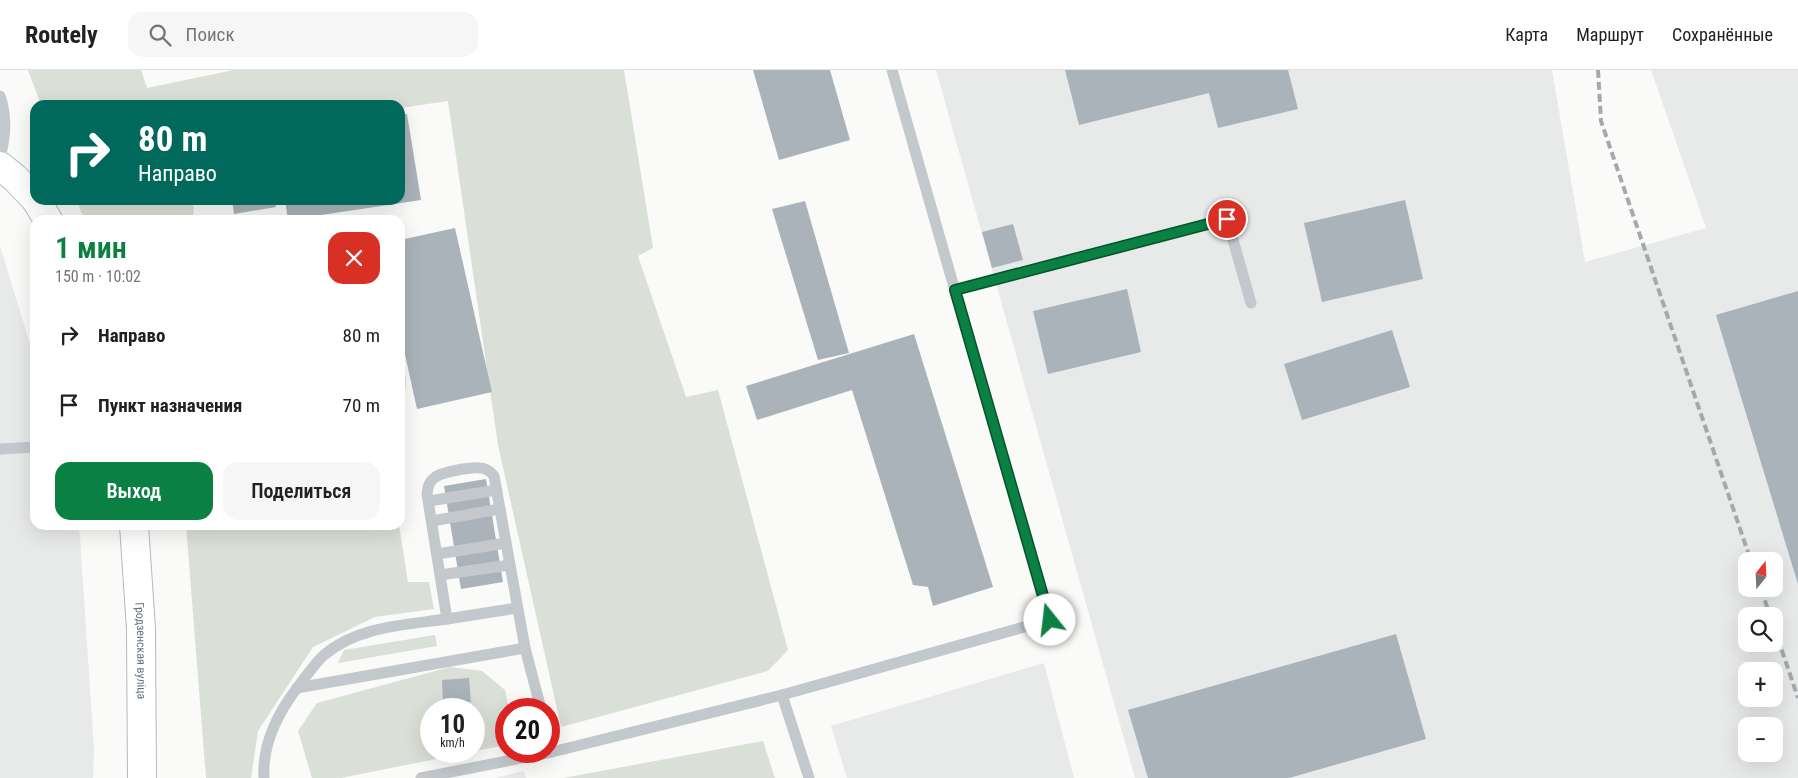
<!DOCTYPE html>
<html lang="ru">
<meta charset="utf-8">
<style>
body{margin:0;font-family:"Roboto Condensed",sans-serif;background:#f6f6f6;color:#202124;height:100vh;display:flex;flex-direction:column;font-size:19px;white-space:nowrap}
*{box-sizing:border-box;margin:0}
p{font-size:16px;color:#757577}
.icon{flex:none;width:28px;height:28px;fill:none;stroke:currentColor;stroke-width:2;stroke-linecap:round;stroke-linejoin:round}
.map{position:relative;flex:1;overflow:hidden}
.drawer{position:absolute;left:30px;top:145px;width:375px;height:315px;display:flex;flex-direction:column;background:#fff;border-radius:15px;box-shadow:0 5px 20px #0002}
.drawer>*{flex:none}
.top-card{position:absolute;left:30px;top:30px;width:375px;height:105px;border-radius:15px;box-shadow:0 5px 20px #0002;background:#00695c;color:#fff;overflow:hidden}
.needle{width:32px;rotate:18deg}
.fabs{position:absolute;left:1738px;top:482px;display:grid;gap:10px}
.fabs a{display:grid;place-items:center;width:45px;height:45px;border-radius:10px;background:#fff;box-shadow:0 5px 20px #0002;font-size:25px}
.speed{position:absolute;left:420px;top:628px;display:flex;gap:10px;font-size:25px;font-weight:700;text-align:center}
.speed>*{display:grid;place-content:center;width:65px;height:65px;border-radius:50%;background:#fff;box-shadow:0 5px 20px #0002;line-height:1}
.speed small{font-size:12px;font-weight:400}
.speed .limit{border:8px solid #d22;background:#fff;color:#111}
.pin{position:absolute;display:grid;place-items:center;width:42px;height:42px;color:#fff;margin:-21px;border:2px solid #fff;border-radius:50%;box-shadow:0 1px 5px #0007}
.me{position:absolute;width:55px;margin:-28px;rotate:344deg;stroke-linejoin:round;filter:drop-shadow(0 0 4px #0008)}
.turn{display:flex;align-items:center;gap:18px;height:105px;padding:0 25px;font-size:22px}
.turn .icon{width:65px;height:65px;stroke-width:2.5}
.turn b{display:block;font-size:35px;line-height:42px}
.round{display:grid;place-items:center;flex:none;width:52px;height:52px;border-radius:15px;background:#f6f6f6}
.head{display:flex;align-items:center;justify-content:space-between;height:85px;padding:0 25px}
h1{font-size:30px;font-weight:600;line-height:38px;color:#0b8043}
.action{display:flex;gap:10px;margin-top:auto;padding:10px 25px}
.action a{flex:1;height:58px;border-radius:15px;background:#0b8043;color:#fff;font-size:20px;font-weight:600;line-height:58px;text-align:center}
.action a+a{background:#f6f6f6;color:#202124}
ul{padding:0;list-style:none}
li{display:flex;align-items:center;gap:15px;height:70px;padding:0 25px}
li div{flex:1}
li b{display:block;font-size:19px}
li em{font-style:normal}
header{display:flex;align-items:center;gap:30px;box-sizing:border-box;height:70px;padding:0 25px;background:#fff;border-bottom:1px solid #e0e0e0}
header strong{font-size:24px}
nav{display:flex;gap:28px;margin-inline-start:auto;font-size:18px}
.search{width:350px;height:45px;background:#f6f6f6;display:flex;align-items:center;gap:12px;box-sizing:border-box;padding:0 18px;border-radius:15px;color:#757577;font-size:19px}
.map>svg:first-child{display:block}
.built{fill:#e8e9e9;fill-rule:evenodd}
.green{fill:#dadfd7;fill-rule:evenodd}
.building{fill:#aab3b9}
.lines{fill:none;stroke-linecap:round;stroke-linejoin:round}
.secondary-casing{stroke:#b3babf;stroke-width:30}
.service{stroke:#c3c8cc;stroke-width:11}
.secondary{stroke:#fff;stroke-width:28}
.rail{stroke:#a2aab0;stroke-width:4;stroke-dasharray:8 4;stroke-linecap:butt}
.route-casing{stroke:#07532c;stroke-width:12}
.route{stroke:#0b8043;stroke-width:9}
.labels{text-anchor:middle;stroke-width:5;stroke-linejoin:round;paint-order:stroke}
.street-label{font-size:12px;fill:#657683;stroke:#fff}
</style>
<header>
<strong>Routely</strong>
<div class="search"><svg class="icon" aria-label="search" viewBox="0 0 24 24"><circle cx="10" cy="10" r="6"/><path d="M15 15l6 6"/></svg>Поиск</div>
<nav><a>Карта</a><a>Маршрут</a><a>Сохранённые</a></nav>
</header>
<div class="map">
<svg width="1798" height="708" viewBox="0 0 1798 708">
<rect width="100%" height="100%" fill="#fafaf8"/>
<!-- built -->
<g class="built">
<path d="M 936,0 L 1552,0 L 1585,192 L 1706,158 L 1651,0 L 1798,0 L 1798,708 L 1135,708 ZM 1746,491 L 1774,491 L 1774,519 L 1746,519 ZM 1746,546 L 1774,546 L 1774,574 L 1746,574 ZM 1746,601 L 1774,601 L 1774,629 L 1746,629 ZM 1746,656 L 1774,656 L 1774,684 L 1746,684 Z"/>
<polygon points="0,176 35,290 35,455 78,455 80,467 94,679 93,708 0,708"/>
<polygon points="1044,593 1074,708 847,708 831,656"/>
<polygon points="523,701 526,708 495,708"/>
</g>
<!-- green -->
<g class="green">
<polygon points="28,0 141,0 147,18 234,0 624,0 653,178 638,186 686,327 718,320 788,580 768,601 561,657 498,375 448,31 400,38 400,35 41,35"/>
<polygon points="77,130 193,130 194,150 84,150"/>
<polygon points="186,455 399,455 408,512 429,512 434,539 375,547 313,577 258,661 251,708 206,708"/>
<polygon points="435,565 437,576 338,593 344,580"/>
<path d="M 450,597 L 482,601 L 505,620 L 509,639 L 506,639 L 506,675 L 341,708 L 312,708 L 298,661 L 317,633 ZM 431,639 L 474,639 L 474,681 L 431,681 Z"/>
<polygon points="763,671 775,708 563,708"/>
</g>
<!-- building -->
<g class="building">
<polygon points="753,0 830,0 850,70 779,90"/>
<polygon points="1065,0 1288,0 1298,39 1218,58 1209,23 1079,55"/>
<polygon points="407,44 421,130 288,150 285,130 400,130 400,45"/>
<polygon points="232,130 274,130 276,137 234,144"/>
<polygon points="1405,130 1423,209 1322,232 1304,153"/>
<polygon points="805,131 849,283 818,290 772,139"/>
<polygon points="1013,154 1023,190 992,198 982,162"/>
<polygon points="455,158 492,322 417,339 400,262 400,170"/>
<polygon points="1127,219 1141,282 1048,304 1033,241"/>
<polygon points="1798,221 1798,514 1716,245"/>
<polygon points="1392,260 1410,317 1302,350 1284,294"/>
<polygon points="914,264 993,517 933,536 928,517 913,515 852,320 757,350 746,316"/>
<polygon points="486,409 503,512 461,519 444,416"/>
<polygon points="1396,564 1426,669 1289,708 1148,708 1128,640"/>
<polygon points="469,608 471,632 443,633 442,610"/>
</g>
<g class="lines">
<defs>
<g id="secondary">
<polyline points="0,96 15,108 35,129"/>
<polyline points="36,130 48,150"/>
<path id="s1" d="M 134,455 L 141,559 L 142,708"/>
</g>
</defs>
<!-- secondary casing -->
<use href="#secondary" class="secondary-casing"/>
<!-- service -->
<g class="service">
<path d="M 0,26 C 7,46 6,66 0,87"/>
<polyline points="955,220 1227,149 1251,233"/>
<polyline points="400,307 400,317"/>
<polyline points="0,379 35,377"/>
<polyline points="429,431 497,420"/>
<polyline points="432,451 500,439"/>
<polyline points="437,484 506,473"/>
<polyline points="440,505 510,495"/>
<polyline points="447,549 517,538"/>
<path d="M 297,618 C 306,607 314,594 324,585 C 358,556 405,555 447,549 L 427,424 C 428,418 428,413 433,409 C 439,402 470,397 480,398 C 486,398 490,401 494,406 L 525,578"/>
<polyline points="782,625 809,708"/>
<polyline points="549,669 552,682"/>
<path d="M 264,708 C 262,675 278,643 297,618 L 525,578 L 541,639"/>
<polyline points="421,708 552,682 782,625 1049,550 892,0"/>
</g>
<!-- secondary -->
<use href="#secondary" class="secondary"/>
<!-- rail -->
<g class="rail">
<polyline points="1598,0 1601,51 1751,491"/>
<polyline points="1761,519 1770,546"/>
<polyline points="1774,557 1798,628"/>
</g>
</g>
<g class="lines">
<defs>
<polyline id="route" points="1050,550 955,220 1227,149"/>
</defs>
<!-- route casing -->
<use href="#route" class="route-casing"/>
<!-- route -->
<use href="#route" class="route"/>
</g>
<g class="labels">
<!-- street labels -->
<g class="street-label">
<text dy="4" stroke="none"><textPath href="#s1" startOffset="126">Гродзенская вуліца</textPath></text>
</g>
</g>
</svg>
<div class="fabs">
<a><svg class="needle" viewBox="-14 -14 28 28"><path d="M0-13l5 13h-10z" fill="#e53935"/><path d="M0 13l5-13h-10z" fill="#757577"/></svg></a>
<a><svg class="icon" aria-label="search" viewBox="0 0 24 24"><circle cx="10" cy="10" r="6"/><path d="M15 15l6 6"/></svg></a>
<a>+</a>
<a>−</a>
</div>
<div class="speed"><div>10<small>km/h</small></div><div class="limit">20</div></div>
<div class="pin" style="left:1227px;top:149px;background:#d93025"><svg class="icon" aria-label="arrive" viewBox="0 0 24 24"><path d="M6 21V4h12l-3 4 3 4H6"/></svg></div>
<svg class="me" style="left:1050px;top:550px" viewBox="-20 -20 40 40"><circle r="19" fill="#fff"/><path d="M0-13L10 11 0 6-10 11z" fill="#0b8043"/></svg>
<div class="top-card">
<div class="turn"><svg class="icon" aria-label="right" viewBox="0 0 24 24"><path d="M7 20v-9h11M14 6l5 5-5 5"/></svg><div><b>80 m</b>Направо</div></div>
</div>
<section class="drawer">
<div class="head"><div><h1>1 мин</h1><p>150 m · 10:02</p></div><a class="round" style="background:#d93025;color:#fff"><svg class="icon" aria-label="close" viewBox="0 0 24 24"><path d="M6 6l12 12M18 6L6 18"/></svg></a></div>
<ul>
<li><svg class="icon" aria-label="right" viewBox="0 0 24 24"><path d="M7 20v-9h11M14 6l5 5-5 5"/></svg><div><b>Направо</b></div><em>80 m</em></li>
<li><svg class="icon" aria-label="arrive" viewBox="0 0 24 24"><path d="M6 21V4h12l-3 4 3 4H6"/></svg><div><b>Пункт назначения</b></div><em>70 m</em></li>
</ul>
<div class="action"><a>Выход</a><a>Поделиться</a></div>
</section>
</div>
